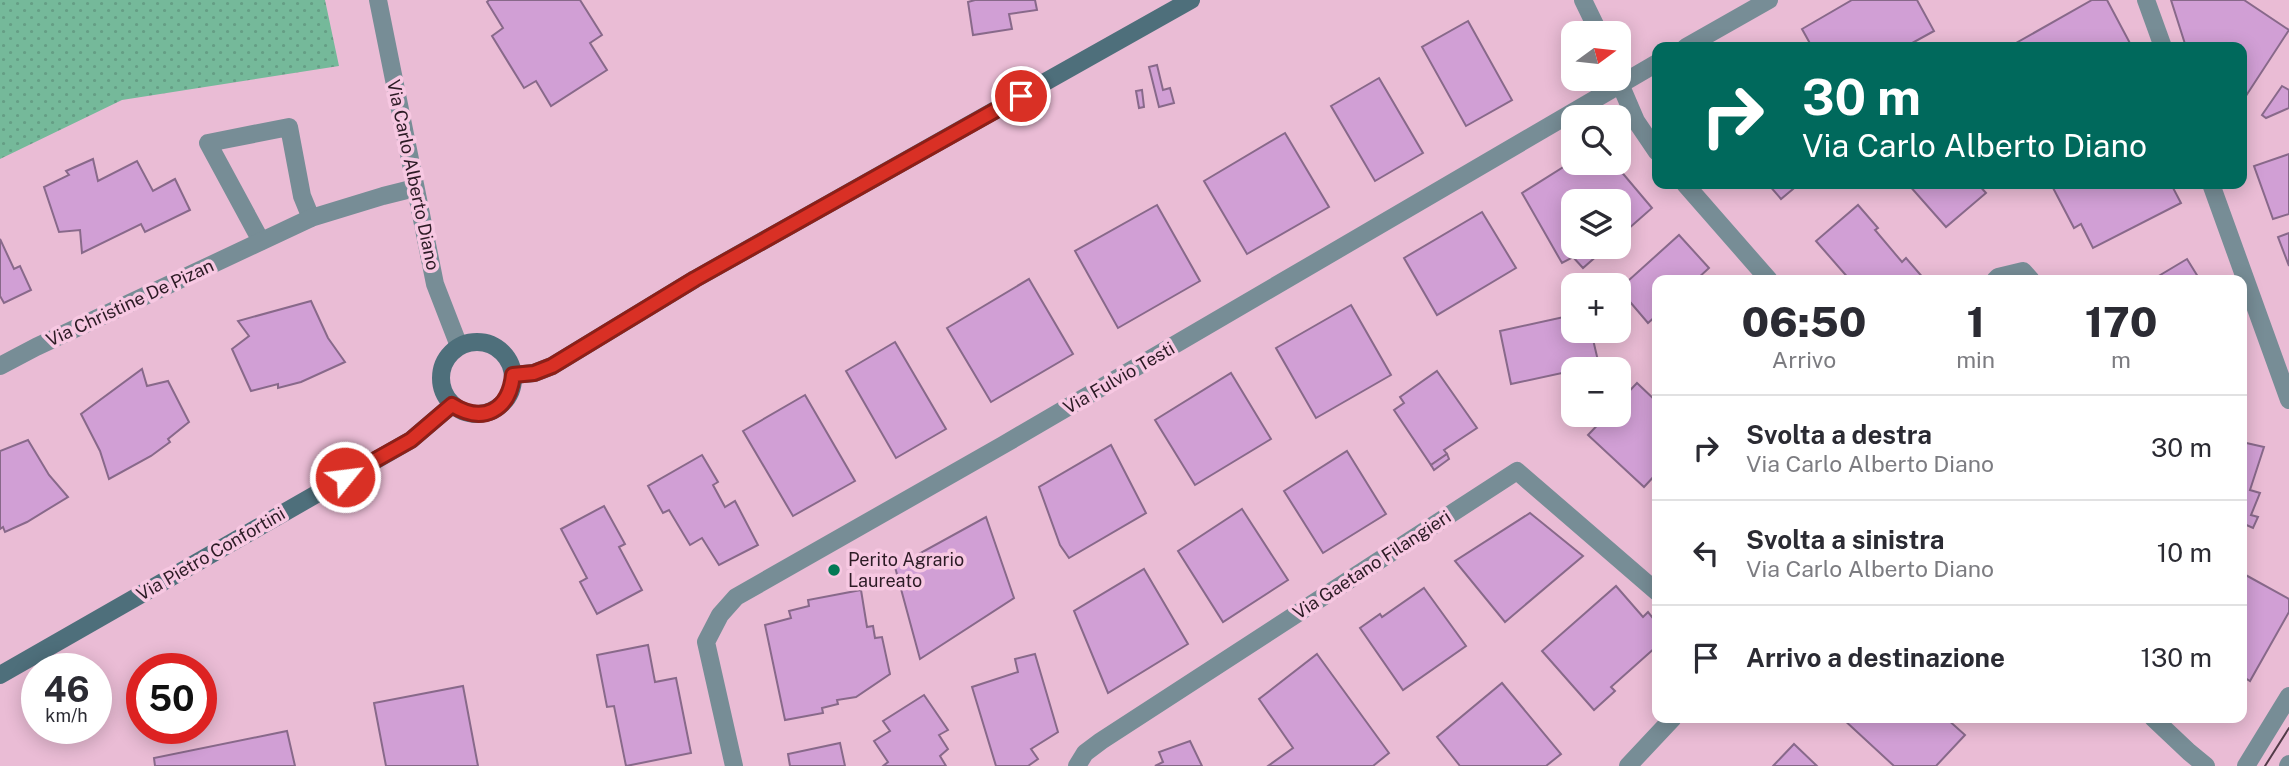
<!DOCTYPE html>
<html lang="it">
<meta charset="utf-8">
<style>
body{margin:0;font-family:"Public Sans",sans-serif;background:#f7f7f7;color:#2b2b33;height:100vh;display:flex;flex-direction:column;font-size:26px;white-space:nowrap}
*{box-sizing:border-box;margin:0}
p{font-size:23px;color:#7c7c81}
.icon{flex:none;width:38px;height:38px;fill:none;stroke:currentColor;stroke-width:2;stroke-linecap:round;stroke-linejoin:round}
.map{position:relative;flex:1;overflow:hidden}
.panel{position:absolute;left:1652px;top:275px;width:595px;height:448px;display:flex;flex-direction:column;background:#fff;border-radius:14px;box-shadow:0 4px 18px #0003}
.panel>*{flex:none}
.guide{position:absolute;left:1652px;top:42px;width:595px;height:147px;border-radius:14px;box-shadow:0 4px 18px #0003;background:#00695c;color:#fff;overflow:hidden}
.needle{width:46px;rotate:75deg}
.buttons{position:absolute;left:1561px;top:21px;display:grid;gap:14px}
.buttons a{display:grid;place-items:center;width:70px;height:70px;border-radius:14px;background:#fff;box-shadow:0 4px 18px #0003;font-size:35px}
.speed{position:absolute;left:21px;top:653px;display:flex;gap:14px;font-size:35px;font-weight:700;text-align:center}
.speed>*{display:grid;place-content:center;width:91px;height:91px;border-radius:50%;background:#fff;box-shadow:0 4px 18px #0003;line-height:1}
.speed small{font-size:18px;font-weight:400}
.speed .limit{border:10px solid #d22;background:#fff;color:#111}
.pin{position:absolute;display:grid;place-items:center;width:60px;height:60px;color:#fff;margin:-30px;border:4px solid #fff;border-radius:50%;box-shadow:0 2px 7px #0007}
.me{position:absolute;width:77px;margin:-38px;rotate:61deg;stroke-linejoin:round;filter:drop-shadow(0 0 5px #0008)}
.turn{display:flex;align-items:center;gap:24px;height:147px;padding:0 35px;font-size:32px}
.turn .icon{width:91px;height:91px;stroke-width:2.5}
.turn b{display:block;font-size:49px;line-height:60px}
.eta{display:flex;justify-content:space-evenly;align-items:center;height:119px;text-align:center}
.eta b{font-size:42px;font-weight:800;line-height:49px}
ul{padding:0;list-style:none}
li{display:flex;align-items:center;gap:21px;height:105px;padding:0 35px;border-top:2px solid #e1e1e2}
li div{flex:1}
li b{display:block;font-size:26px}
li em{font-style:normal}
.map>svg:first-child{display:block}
.grass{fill:url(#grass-dots)}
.building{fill:#d19fd5;stroke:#88698a;stroke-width:2}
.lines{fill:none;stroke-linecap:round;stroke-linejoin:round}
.service{stroke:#778d96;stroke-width:18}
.minor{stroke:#778d96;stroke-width:18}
.tertiary{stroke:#778d96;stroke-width:18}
.secondary{stroke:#4e6f7b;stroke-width:18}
.tram{stroke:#523b48;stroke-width:2}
.route-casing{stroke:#8d1f18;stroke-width:18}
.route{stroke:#d93025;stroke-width:12}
.poi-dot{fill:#027955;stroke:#f7c8e2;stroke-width:2.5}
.labels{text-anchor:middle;stroke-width:7;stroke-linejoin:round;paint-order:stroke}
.street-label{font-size:18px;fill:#2c1b25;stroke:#f7c8e2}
.poi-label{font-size:18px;fill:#2c1b25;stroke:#f7c8e2;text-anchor:start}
</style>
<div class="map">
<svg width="2289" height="766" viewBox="0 0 2289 766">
<defs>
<pattern id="grass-dots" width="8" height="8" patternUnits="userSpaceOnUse" patternTransform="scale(1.75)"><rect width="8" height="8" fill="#75b99a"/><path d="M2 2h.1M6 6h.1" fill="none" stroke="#659e85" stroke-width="1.8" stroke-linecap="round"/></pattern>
</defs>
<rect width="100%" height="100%" fill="#eabcd5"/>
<!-- grass -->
<polygon class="grass" points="0,0 325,0 339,66 122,100 0,159"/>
<!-- building -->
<g class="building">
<polygon points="489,0 580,0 602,35 590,43 607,70 551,106 536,81 524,88 492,36 503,28 487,2"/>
<polygon points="975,0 1035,0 1037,10 1009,14 1012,29 973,35 968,2"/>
<polygon points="1852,0 1917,0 1934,31 1905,47 1812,47 1802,29"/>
<polygon points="2092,0 2107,0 2132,47 2009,47"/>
<polygon points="2171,0 2244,0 2289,30 2242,102 2242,47 2186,47"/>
<polygon points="1468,21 1512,100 1466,126 1422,47"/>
<polygon points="1157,65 1163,90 1170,88 1174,103 1159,107 1149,67"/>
<polygon points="1379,78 1423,153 1375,181 1331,106"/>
<polygon points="2282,86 2289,90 2289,108 2266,118 2262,115"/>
<polygon points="1142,90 1144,107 1139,108 1136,91"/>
<polygon points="1285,133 1329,207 1247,254 1204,181"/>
<polygon points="2289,154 2289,214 2273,219 2254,166"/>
<polygon points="93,159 98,181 137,161 153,191 175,179 190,210 145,232 141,224 82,253 80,230 59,232 44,187 69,175 66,171"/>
<polygon points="1573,161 1614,163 1652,208 1619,237 1619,201 1573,201 1573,247 1607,247 1583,268 1573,257 1562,263 1522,193"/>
<polygon points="1768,184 1799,184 1781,199"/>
<polygon points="1908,184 1978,184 1986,193 1946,227"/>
<polygon points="2051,184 2171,184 2181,203 2093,248 2081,224 2074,228"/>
<polygon points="1157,205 1200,281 1118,328 1075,251"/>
<polygon points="1858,205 1878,228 1875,230 1902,262 1906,258 1925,280 1850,280 1816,241"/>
<polygon points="1482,212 1516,268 1437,315 1404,258"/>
<polygon points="2289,233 2289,266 2278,237"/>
<polygon points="1679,235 1709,268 1696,280 1657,280 1657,315 1648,323 1619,289"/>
<polygon points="0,239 14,269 20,266 31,290 4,303 0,296"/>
<polygon points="2187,259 2200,280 2152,280"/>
<polygon points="1029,279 1073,354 991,402 947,328"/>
<polygon points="311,301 328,338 345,362 301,382 278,388 278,384 251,391 232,349 249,336 238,321"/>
<polygon points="1351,305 1391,375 1316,418 1276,348"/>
<polygon points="1573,315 1573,331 1591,331 1599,365 1511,384 1500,331"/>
<polygon points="895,342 946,429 896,458 846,371"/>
<polygon points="142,369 147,386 168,381 189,422 168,439 170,442 151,456 109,479 100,451 81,414"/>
<polygon points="1437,371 1477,428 1444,450 1447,454 1431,465 1394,410 1404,403 1400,397"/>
<polygon points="1231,373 1271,439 1195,485 1155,420"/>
<polygon points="1637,383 1657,402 1657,473 1644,487 1588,435 1607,415 1619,415 1619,402"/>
<polygon points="805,395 855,481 793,516 743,431"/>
<polygon points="28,440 49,475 68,497 27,522 5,532 3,527 0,529 0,451"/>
<polygon points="2242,442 2264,447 2250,490 2260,493 2251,515 2258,517 2253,528 2242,523"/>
<polygon points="1111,445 1146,513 1069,558 1060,545 1039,487"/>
<polygon points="1347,451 1386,514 1323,553 1284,491"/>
<polygon points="1447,454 1449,459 1434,470 1431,465"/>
<polygon points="702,455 718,482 713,485 725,507 735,501 758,545 719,565 702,538 690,545 669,510 663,513 648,486"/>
<polygon points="604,506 625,544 619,547 642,590 597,614 580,582 587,578 561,529"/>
<polygon points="1242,509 1288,580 1223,622 1178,551"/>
<polygon points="1530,513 1583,556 1505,622 1455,561"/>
<polygon points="986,517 1014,598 920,659 895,567"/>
<polygon points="1144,569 1188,644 1108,693 1074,611"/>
<polygon points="2242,573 2289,599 2289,612 2250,681 2242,676"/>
<polygon points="1616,586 1643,617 1648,612 1657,623 1657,646 1611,687 1615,691 1594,710 1542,651"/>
<polygon points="1424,588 1466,646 1403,690 1360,628 1380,614 1382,617"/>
<polygon points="861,590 867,627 873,626 875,638 882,637 890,674 856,697 837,700 838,704 822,708 823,713 785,720 765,625 791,618 789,611 809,606 808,600"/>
<polygon points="648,645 655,682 676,678 691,753 626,766 614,706 607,707 597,655"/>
<polygon points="1035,654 1058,732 1031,749 1038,759 1028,766 996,766 972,687 1018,672 1015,659"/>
<polygon points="1317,654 1389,753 1373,766 1268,766 1293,748 1259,699"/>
<polygon points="1502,683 1561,754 1546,766 1460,766 1437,737"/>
<polygon points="463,686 478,766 386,766 374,703"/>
<polygon points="924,695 948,730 939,735 948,749 940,756 946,766 883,766 888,762 874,741 890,731 883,721"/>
<polygon points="1842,718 1946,718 1965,735 1936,766 1894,766"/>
<polygon points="287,731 295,766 155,766 154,758"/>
<polygon points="1190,741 1202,766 1155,766 1163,762 1159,752"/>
<polygon points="840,743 845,766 790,766 788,754"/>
<polygon points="1794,744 1817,766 1773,766"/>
</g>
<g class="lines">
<!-- service -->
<polyline class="service" points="261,241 208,143 289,127 302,196 311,218"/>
<!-- minor -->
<g class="minor">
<polyline points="1583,0 1599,33"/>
<polyline points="2146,0 2163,47"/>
<polyline points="1686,47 1769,0"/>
<polyline points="1618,79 1636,121 1657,152"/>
<polyline points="1685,184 1769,280"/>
<polyline points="2211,184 2289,400"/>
<polyline points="1995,280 1998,277 2023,271 2031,280"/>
<polyline points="0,366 36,347 311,218 383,196 415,188"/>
<polyline points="2153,718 2189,752 2206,766"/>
<polyline points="734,766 706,642 720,615 736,597 1003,445 1657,63"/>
<polyline points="1077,766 1085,753 1101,741 1517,471 1657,592"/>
<polyline points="1628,766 1673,718"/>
<polyline points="2246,766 2289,696"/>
<polyline points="2288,766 2289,764"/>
</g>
<!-- tertiary -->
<polyline class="tertiary" points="378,0 435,284 459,346"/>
<!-- secondary -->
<g class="secondary">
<circle cx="477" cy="378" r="36"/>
<polyline points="513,375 534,373 552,366 695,279 1191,0"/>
<polyline points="0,675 411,440 452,405"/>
</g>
<!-- tram -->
<polyline class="tram" points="2265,766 2289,728"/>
</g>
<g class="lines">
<defs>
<path id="route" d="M 345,477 L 411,440 L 452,405 C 483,424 509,411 513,375 L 534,373 L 552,366 L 695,279 L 1021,96"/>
</defs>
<!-- route casing -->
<use href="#route" class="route-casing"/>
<!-- route -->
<use href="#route" class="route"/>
</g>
<!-- markers -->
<circle class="poi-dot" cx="834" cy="570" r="7"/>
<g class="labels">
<!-- street labels -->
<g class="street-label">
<text transform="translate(413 175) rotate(78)" y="6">Via Carlo Alberto Diano</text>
<text transform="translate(130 303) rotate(-25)" y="6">Via Christine De Pizan</text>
<text transform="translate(1119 378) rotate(-30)" y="6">Via Fulvio Testi</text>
<text transform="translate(211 554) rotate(-30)" y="6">Via Pietro Confortini</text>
<text transform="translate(1372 565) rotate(-33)" y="6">Via Gaetano Filangieri</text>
</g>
<!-- poi labels -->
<g class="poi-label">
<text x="848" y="566">Perito Agrario<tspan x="848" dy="21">Laureato</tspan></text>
</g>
</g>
</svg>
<div class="buttons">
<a><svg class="needle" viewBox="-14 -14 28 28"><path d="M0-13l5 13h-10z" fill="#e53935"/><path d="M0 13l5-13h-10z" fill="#7c7c81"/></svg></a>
<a><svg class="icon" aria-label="search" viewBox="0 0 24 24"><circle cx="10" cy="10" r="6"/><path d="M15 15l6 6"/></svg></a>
<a><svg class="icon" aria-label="layers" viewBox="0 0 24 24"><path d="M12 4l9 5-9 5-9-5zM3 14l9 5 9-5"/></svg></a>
<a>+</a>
<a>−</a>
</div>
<div class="speed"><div>46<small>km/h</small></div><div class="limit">50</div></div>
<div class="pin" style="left:1021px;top:96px;background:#d93025"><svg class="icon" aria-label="arrive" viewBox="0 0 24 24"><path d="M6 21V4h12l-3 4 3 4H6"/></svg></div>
<svg class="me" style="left:345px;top:477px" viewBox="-20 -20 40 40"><circle r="17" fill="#d93025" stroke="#fff" stroke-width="3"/><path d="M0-11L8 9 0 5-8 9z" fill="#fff"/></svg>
<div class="guide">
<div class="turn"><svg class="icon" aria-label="right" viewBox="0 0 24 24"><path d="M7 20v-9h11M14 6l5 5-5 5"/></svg><div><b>30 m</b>Via Carlo Alberto Diano</div></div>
</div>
<section class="panel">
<div class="eta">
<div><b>06:50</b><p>Arrivo</p></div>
<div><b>1</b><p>min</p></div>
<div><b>170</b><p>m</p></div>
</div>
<ul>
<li><svg class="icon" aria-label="right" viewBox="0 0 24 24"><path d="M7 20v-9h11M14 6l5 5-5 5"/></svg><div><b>Svolta a destra</b><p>Via Carlo Alberto Diano</p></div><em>30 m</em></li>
<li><svg class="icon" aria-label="left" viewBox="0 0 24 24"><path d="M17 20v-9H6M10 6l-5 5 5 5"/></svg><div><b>Svolta a sinistra</b><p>Via Carlo Alberto Diano</p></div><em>10 m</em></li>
<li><svg class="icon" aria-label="arrive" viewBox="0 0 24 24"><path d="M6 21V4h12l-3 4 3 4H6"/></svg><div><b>Arrivo a destinazione</b></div><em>130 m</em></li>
</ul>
</section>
</div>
